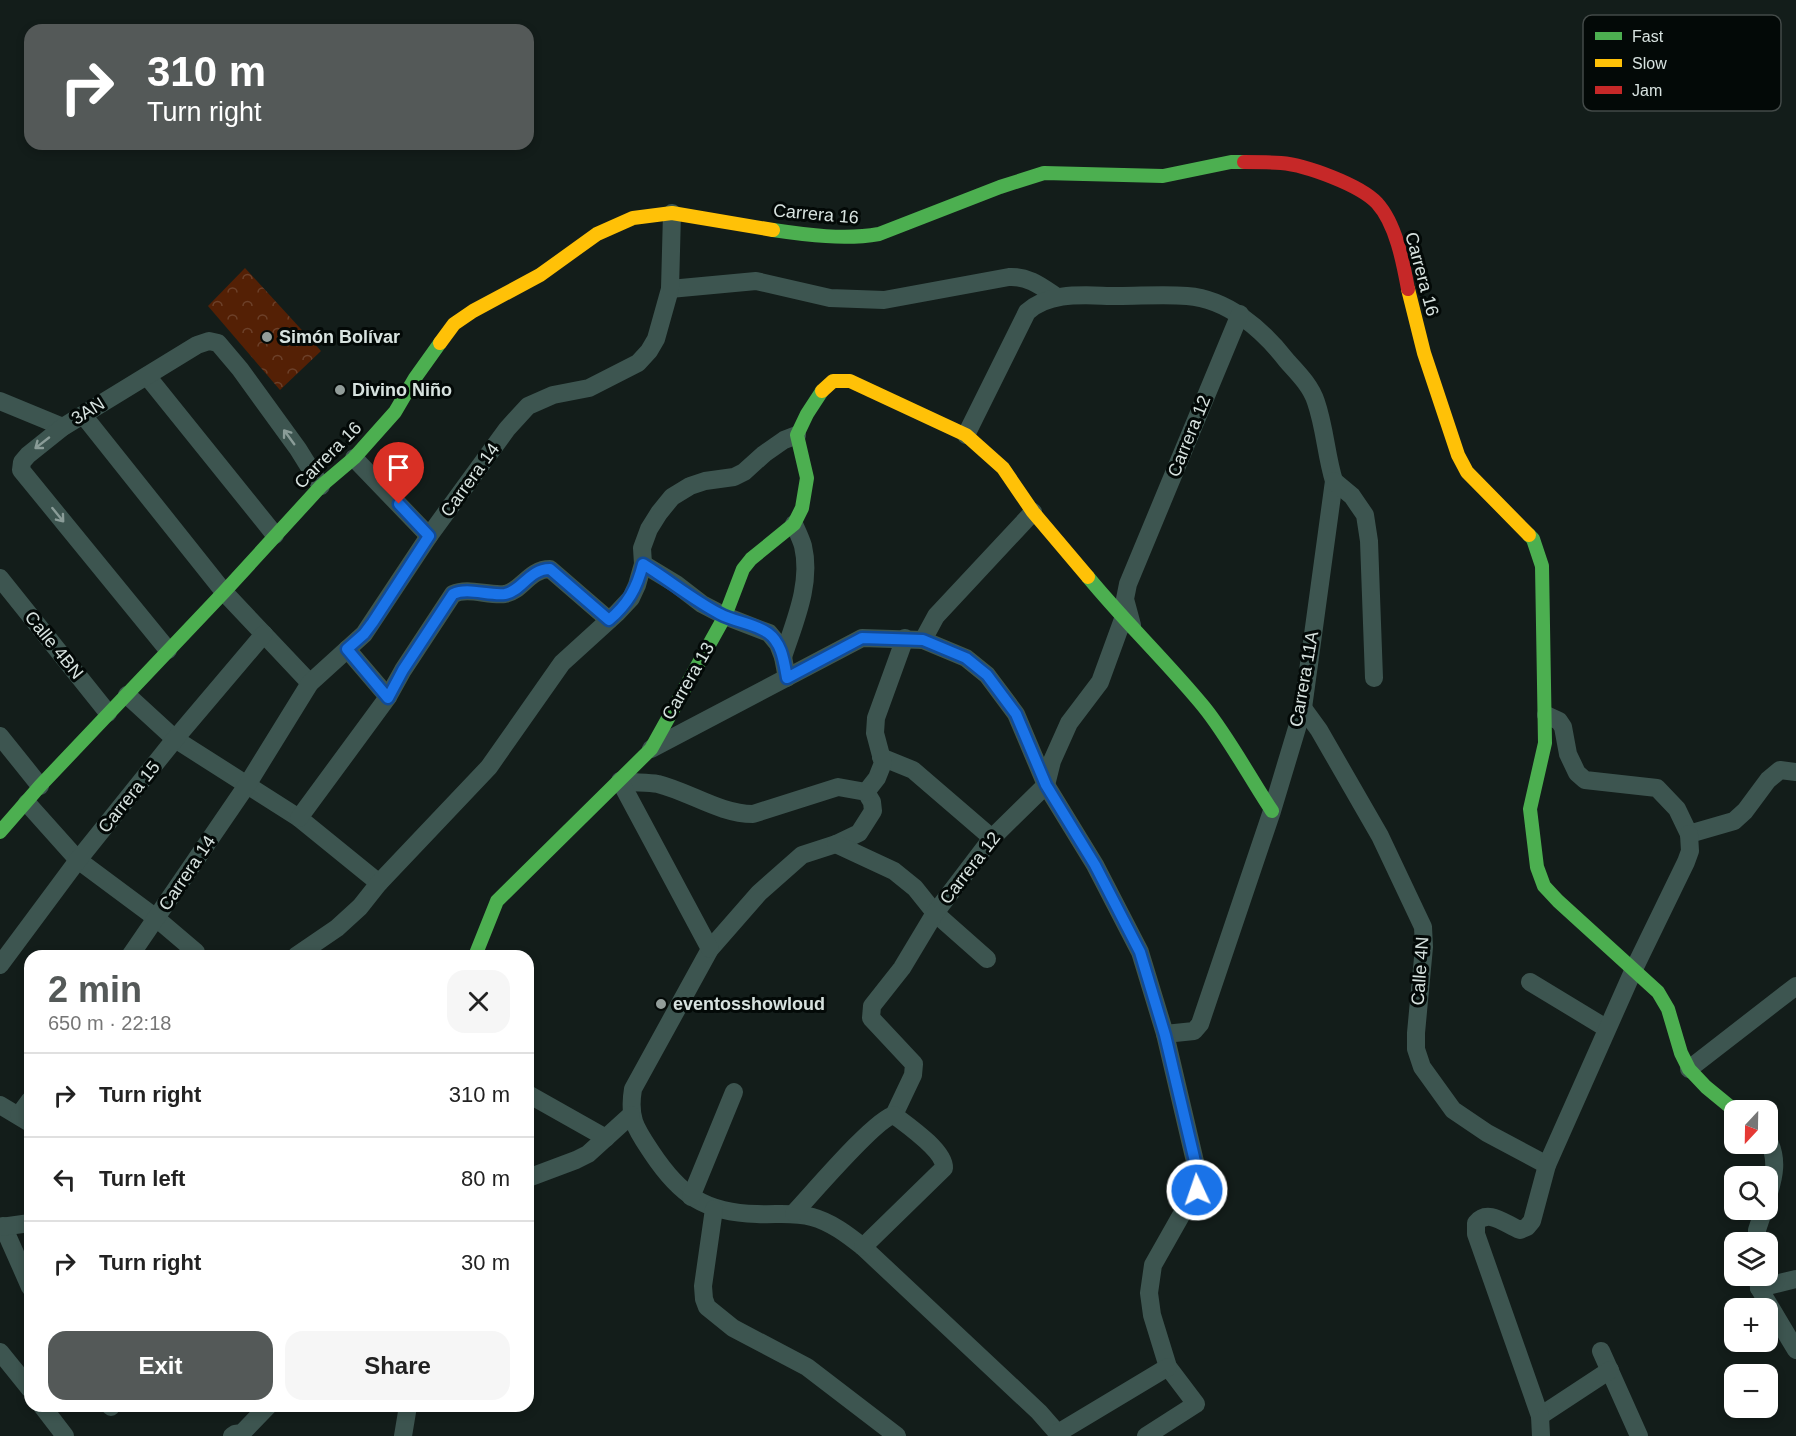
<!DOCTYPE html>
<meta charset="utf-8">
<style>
body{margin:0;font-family:Arial,sans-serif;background:#f6f6f6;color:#222;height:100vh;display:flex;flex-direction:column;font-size:22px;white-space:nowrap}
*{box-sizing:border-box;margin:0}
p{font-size:20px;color:#767676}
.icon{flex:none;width:33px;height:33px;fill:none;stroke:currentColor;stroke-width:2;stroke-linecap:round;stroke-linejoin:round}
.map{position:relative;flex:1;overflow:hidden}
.sheet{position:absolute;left:24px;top:950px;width:510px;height:462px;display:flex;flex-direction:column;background:#fff;border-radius:18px;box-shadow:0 3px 9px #0003}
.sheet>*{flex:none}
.hud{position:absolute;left:24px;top:24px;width:510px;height:126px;border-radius:18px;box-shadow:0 3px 9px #0003;background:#545958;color:#fff;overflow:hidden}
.needle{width:39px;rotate:202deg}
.buttons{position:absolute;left:1724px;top:1100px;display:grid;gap:12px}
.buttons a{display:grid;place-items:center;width:54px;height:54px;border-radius:12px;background:#fff;box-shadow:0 3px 9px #0003;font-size:30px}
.pin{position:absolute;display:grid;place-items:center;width:51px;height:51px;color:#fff;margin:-62px -26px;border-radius:50% 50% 50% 0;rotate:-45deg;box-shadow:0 0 6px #0007}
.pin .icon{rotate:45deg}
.me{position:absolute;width:66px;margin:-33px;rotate:357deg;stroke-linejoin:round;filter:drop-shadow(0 0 4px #0008)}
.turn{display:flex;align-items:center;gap:21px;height:126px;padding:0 24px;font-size:27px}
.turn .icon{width:78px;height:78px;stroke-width:2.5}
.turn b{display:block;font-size:42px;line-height:51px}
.round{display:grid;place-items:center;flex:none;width:63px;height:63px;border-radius:18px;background:#f6f6f6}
.overview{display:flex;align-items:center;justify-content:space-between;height:102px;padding:0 24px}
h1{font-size:36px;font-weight:700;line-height:45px;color:#545958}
.cta{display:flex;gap:12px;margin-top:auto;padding:12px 24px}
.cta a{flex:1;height:69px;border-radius:18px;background:#545958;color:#fff;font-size:24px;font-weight:700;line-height:69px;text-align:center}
.cta a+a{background:#f6f6f6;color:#222}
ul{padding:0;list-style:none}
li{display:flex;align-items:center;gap:18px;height:84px;padding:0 24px;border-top:2px solid #e0e0e0}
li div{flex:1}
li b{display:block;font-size:22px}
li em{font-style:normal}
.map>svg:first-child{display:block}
.park{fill:url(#park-crowns)}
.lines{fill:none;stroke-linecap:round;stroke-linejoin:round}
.street{stroke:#3d5550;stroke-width:18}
.fast{stroke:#4caf50;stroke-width:14}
.slow{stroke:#ffc107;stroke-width:14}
.jam{stroke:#c62828;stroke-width:14}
.oneway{stroke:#8a9c98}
.route-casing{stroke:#114b97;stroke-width:15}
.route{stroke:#1a73e8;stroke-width:10}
.poi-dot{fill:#929d9a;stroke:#030907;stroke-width:2}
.labels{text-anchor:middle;stroke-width:6;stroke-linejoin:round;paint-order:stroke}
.street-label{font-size:18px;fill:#d7e2df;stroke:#030907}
.poi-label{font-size:18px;font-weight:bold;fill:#d7e2df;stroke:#030907;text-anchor:start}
.key{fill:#030907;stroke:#434a48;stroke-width:1.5}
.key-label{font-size:16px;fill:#d7e2df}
</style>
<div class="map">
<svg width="1796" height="1436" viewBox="0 0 1796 1436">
<defs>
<pattern id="park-crowns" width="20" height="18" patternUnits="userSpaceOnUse" patternTransform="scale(1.5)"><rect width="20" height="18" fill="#542005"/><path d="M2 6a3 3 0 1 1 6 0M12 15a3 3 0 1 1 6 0" fill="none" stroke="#6c4029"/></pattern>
</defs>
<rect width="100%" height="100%" fill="#131d1a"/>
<!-- park -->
<polygon class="park" points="245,268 321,351 280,390 208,306"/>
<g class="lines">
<!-- street -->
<g class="street">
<path d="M 670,289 L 756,281 L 830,298 L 884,300 L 1009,277 C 1029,276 1042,287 1057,297"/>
<polyline points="147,376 275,535"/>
<polyline points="0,401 63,427"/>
<polyline points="83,415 224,592 310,683"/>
<path d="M 966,435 L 1027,312 C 1051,290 1088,296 1118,296 C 1141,296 1164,294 1187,296 C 1228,299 1263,330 1287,361 C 1298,373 1311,386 1316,402 C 1325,428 1326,455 1334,481 L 1303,708 L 1272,811 L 1200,1024 L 1194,1031 L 1165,1034"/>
<polyline points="354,458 429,536"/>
<polyline points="1334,481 1352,496 1365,515 1369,541 1374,678"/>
<polyline points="643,564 676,584 702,604 725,616 769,633 778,644 783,657 787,678"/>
<polyline points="0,578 108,713"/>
<polyline points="1132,625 1125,599 1128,584 1240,314"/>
<polyline points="923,640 936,616 1033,512"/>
<polyline points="347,649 388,697"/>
<polyline points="168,650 21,470 22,462 28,455 63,427 197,345 209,341 218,343 240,369 298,449 321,486"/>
<path d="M 783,657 C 794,623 812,584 803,546 C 801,539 797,531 794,524"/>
<polyline points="127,695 175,739 299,818 379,883"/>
<polyline points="1303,708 1319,730 1380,836 1423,927 1424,947 1416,1033 1416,1049 1422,1067 1453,1110 1487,1133 1547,1165"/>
<polyline points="1546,715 1559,721 1563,727 1568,754 1577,773 1585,780 1657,788 1677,809 1689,834 1734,821 1745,811 1768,780 1780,770 1796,772"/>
<polyline points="0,736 40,786"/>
<polyline points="651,749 862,638 923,640 966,658 987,675 1016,714 1046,785 1095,865 1140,952 1165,1034 1197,1170 1199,1181 1196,1189 1153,1265 1149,1293 1152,1315 1168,1367 1196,1404 1146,1436"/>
<polyline points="881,757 913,770 992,838"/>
<path d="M 620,781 C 632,783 647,782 658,784 C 690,792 720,814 753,814 L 838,787 L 866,792 L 872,802 L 873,811 L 859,833 L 836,844 L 802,855 L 759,893 L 710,949 L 633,1089 C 628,1119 636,1129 652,1153 C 680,1195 705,1213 757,1214 C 776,1215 794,1212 812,1217 C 831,1222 848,1235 863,1247 L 1039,1412 L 1060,1436"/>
<polyline points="620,781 710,949"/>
<polyline points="866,792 877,778 883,763 875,733 876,718 905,638"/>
<polyline points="27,803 78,860 156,918 196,952"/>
<path d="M 299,818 L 388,697 L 403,670 L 453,594 C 468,587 488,596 505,594 C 522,591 529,569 550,569 L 609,620"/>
<polyline points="836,844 894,871 915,888 935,913 987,959"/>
<polyline points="130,956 247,785 310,683 364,634 429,536 507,429 528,406 553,395 589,388 638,363 649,351 656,339 670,289 672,213"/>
<polyline points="296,956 337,928 360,907 379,883 489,767 562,663 617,613 631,598 637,585 643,564 642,548 649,529 659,513 672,497 690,486 705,481 734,477 744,472 764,454 784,440 797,435"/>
<polyline points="0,965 78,860 175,739 264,634"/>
<polyline points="1530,982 1606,1028"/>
<polyline points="1689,1069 1796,986"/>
<polyline points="528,1094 606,1138"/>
<polyline points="0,1105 30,1123"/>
<polyline points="19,1115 30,1100"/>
<polyline points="894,1115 913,1075 914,1064 871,1018 872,1006 902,968 935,913 992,838 1046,785 1052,761 1069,723 1100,682 1123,619"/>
<path d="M 1767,1138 C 1779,1158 1774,1178 1767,1199"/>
<polyline points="528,1178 576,1160 588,1154 631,1115"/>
<polyline points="691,1197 734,1092"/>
<polyline points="714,1209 703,1286 704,1299 707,1307 733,1328 807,1367 897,1436"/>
<path d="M 794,1213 C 812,1194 875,1119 894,1115 C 907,1125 945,1151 944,1168 L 863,1247"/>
<polyline points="3,1226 30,1287"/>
<polyline points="0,1227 30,1223"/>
<polyline points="1757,1242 1757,1230 1764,1209"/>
<polyline points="1758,1275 1759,1288 1796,1350"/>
<polyline points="1759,1288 1796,1279"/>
<polyline points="1601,1351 1639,1436"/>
<polyline points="0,1352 30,1389"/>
<polyline points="42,1406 65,1436"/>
<polyline points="110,1406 111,1407"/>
<polyline points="1540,1416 1610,1370"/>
<polyline points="1058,1433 1168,1367"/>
<polyline points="232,1436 235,1434 242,1433 268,1406"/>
<polyline points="403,1436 408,1406"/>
<path d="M 1541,1436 L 1540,1416 L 1476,1234 L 1476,1223 C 1488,1208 1505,1224 1520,1230 L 1527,1227 L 1532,1221 L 1547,1165 L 1634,969 L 1686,862 L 1690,851 L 1689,834"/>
</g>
<!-- fast -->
<g class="fast">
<path d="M 773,230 C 807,235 845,240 879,234 L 1000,187 L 1044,173 L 1163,176 L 1231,162 L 1244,162"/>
<polyline points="1529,535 1533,539 1542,566 1545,743 1530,809 1537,867 1544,886 1558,901 1658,992 1668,1009 1681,1053 1689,1069 1706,1087 1734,1110"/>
<path d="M 1088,577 C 1125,622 1167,662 1204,707 C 1229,738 1250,778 1272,811"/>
<polyline points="0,832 40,786 224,592 321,486 354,458 395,412 415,378 440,343"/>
<polyline points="475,956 497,901 651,749 725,616 743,569 751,559 794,524 802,508 807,478 797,435 807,414 822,391"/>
</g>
<!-- slow -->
<g class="slow">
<polyline points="1408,289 1424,353 1458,455 1467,472 1529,535"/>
<polyline points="440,343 454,324 473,311 540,275 597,234 633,218 672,213 773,230"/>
<polyline points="822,391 833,381 850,381 966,435 1003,468 1033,512 1088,577"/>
</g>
<!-- jam -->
<path class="jam" d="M 1244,162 C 1256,162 1269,162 1281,163 C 1306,165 1360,185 1377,203 C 1396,224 1403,262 1408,289"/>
</g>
<!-- one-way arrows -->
<defs><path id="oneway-shaft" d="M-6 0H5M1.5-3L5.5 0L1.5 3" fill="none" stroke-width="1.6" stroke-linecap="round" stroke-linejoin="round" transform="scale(1.5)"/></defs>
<g class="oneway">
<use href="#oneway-shaft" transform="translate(289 437) rotate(-126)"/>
<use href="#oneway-shaft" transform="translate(42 443) rotate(142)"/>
<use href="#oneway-shaft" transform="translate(58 515) rotate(51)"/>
</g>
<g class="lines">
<defs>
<path id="route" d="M 399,504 L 429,536 L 373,622 L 364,634 L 347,649 L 388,698 L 403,670 L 453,594 C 468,587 488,596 505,594 C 522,591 529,569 550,569 L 609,620 C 628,604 637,588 643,564 C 669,580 693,600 720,614 C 735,622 754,623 768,633 C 782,643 784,662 787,678 L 862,638 L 923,640 L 966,658 L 987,675 L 1016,714 L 1046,785 L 1095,865 L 1140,952 L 1165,1035 L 1197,1170 L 1199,1181 L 1197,1190"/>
</defs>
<!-- route casing -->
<use href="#route" class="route-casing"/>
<!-- route -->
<use href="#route" class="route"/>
</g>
<!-- markers -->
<g class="poi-dot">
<circle cx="267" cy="337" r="6"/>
<circle cx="340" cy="390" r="6"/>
<circle cx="661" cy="1004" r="6"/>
</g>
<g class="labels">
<!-- street labels -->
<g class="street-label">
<text transform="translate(816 214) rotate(5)" y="6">Carrera 16</text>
<text transform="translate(1422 274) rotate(75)" y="6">Carrera 16</text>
<text transform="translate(88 411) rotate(-32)" y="6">3AN</text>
<text transform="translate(1189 436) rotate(-68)" y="6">Carrera 12</text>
<text transform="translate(328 455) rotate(-45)" y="6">Carrera 16</text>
<text transform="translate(470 480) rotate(-54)" y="6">Carrera 14</text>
<text transform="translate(54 645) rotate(51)" y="6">Calle 4BN</text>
<text transform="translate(1304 679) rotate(-80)" y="6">Carrera 11A</text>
<text transform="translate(688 681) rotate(-60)" y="6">Carrera 13</text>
<text transform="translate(129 797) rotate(-51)" y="6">Carrera 15</text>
<text transform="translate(970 868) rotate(-52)" y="6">Carrera 12</text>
<text transform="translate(187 873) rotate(-56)" y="6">Carrera 14</text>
<text transform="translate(1420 971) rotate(-86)" y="6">Calle 4N</text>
</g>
<!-- poi labels -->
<g class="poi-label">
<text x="279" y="343">Simón Bolívar</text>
<text x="352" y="396">Divino Niño</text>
<text x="673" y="1010">eventosshowloud</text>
</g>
</g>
<!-- legend -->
<rect x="1583" y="15" width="198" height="96" rx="9" class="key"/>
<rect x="1595" y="32" width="27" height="8" fill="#4caf50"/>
<rect x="1595" y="59" width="27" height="8" fill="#ffc107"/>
<rect x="1595" y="86" width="27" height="8" fill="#c62828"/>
<g class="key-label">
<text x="1632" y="42">Fast</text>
<text x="1632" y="69">Slow</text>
<text x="1632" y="96">Jam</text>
</g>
</svg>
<div class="buttons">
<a><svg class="needle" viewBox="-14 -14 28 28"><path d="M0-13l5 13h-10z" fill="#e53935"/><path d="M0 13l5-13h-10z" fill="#767676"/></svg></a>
<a><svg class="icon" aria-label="search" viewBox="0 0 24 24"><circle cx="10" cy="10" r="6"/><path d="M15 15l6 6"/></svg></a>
<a><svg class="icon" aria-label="layers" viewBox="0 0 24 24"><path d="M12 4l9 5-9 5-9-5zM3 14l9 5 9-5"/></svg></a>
<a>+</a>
<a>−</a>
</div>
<div class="pin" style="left:399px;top:504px;background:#d93025"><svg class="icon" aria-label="arrive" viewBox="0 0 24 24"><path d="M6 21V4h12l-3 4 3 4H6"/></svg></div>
<svg class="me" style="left:1197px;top:1190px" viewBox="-20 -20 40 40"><circle r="17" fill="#1a73e8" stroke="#fff" stroke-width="3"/><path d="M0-11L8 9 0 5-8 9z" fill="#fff"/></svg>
<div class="hud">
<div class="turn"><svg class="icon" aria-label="right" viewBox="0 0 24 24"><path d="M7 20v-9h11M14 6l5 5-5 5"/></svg><div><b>310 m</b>Turn right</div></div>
</div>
<section class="sheet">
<div class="overview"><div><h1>2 min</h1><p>650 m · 22:18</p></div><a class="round"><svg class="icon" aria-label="close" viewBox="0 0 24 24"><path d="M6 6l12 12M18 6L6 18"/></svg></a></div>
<ul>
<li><svg class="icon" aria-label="right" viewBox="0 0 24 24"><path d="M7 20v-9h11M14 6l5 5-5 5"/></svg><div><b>Turn right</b></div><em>310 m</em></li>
<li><svg class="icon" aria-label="left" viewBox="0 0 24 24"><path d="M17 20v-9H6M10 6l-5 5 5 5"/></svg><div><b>Turn left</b></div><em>80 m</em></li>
<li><svg class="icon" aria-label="right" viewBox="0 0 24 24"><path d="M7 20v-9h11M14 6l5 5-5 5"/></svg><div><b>Turn right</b></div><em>30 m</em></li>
</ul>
<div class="cta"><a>Exit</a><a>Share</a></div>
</section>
</div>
